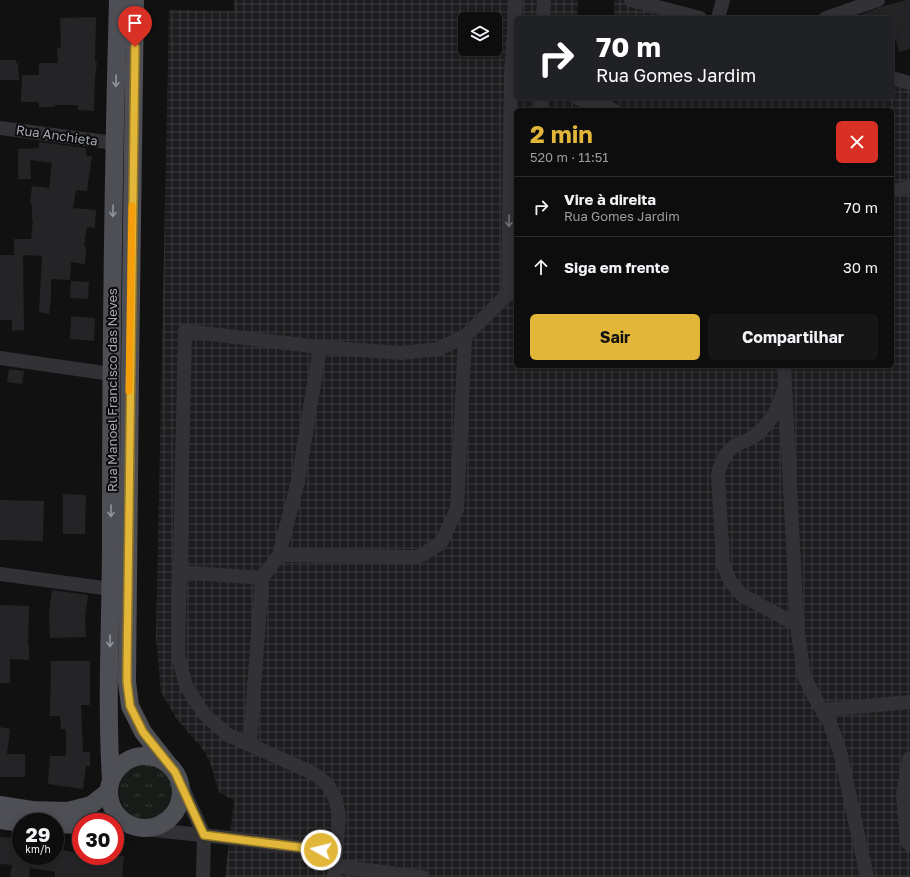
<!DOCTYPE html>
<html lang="pt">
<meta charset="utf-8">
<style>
body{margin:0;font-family:"Golos Text",sans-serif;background:#161617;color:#f1f3f6;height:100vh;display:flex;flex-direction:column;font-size:15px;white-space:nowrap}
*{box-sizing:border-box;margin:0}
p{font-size:13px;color:#9a9c9e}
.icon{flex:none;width:22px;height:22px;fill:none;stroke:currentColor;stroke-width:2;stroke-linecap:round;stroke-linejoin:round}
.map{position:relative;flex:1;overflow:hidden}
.panel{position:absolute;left:514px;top:108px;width:380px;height:260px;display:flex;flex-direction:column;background:#0d0d0e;border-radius:6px;box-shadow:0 2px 10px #0003,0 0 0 1px #2d2d2e}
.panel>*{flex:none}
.top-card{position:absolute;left:514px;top:16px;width:380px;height:84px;border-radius:6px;box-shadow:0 2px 10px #0003,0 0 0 1px #2d2d2e;background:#202124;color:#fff;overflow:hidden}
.fabs{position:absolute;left:458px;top:12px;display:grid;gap:8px}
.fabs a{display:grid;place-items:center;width:44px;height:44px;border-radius:6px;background:#0d0d0e;box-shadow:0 2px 10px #0003,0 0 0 1px #2d2d2e;font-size:20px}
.speed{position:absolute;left:12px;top:813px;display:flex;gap:8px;font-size:20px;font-weight:700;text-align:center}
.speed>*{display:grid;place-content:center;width:52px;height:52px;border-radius:50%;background:#0d0d0e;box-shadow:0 2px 10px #0003,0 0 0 1px #2d2d2e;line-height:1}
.speed small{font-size:10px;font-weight:400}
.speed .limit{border:6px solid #d22;background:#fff;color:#111}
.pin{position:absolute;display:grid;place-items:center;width:34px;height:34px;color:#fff;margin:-41px -17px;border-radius:50% 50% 50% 0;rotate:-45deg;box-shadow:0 0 4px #0007}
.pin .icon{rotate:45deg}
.me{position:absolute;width:44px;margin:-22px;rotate:278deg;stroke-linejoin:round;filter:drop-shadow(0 0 3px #0008)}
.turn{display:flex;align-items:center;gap:14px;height:84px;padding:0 16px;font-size:18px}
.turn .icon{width:52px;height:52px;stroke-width:2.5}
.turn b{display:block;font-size:28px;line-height:34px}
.round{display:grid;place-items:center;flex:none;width:42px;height:42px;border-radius:6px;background:#161617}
.headline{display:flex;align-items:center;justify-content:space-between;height:68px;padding:0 16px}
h1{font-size:24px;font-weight:700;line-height:30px;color:#e1b639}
.button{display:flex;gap:8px;margin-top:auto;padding:8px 16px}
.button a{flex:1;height:46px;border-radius:6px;background:#e1b639;color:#111;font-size:16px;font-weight:700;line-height:46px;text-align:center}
.button a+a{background:#161617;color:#f1f3f6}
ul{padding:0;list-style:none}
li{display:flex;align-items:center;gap:12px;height:60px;padding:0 16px;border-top:1px solid #2d2d2e}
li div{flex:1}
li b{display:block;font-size:15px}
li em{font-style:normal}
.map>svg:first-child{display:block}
.industrial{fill:url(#industrial-grid);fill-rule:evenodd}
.grass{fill:url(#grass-tufts)}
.building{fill:#242426}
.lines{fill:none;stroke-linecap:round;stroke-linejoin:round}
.minor{stroke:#323236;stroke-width:14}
.major{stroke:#4e4f55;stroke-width:18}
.oneway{stroke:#92959f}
.oneway2{stroke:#70727a}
.route-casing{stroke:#927625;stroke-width:10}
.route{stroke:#e1b639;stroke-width:7}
.slow{stroke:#f59e0b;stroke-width:7}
.labels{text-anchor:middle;stroke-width:4;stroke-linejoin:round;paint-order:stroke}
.street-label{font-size:13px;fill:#a3a6b1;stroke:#0c0c0d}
</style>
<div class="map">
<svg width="910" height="877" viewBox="0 0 910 877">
<defs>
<pattern id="industrial-grid" width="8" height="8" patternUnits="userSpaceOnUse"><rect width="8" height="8" fill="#1d1d1f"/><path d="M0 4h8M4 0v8" fill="none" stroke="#3b3b3d"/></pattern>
<pattern id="grass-tufts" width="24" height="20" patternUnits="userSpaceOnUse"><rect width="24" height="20" fill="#171c18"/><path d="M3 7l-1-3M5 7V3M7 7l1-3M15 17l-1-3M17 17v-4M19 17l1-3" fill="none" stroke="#363a37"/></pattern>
</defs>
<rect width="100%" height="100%" fill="#111112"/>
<!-- industrial -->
<g class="industrial">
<path d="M 234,0 L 578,0 L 577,18 L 516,18 L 516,98 L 892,98 L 892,80 L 910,85 L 910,877 L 225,877 L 234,800 L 220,793 L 217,787 L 212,768 L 205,752 L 176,718 L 161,692 L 156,637 L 169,10 L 233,11 ZM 465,19 L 495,19 L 495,49 L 465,49 ZM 516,110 L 892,110 L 892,366 L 516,366 Z"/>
<polygon points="614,0 626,0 686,18 614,18"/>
</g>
<!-- grass -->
<circle class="grass" cx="148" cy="791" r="29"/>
<!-- building -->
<g class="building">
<polygon points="907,0 910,0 910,49 899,52 892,27 892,18 852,18 883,6"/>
<polygon points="95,17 96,18 95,61 97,62 95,77 94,111 78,110 78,105 55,105 55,107 39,107 39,102 21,102 22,75 39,75 39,63 58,63 57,48 61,47 60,18"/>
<polygon points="0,60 16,60 16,63 18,63 19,80 0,80"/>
<polygon points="39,142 86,148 86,156 92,156 87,191 76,190 73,208 96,210 95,228 87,227 84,246 86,247 85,264 71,262 70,280 51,279 51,297 49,314 39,312 42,256 23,255 24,330 12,331 12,320 0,320 0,255 14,255 14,239 31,239 33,219 32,219 32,204 30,203 32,186 49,188 52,163 30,160 31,179 18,179 18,149 39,148"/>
<polygon points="71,281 89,282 88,299 70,298"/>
<polygon points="71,316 95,318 94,341 70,339"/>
<polygon points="9,369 24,371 22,384 7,382"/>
<polygon points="63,494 86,495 85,534 63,534"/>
<polygon points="0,500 44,501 43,541 0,540"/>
<polygon points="52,590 88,595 85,617 86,637 50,638 49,614"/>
<polygon points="0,605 29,606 28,645 29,645 29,660 10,659 10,683 0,683"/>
<polygon points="51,661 90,661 90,705 81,705 83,752 90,752 90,766 86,766 83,789 48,784 50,756 66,756 66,729 61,729 60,716 50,716"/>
<polygon points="0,727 10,729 7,754 25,754 25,777 0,777"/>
<polygon points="0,837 21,839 21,856 55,856 55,848 81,854 81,856 124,856 122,877 55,877 55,872 30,868 29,877 10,877 12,865 0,864"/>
</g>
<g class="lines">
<!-- minor -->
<g class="minor">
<polyline points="631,0 700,18"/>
<polyline points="543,18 544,0"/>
<polyline points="718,18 723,0"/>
<polyline points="826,18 878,0"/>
<polyline points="892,78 910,83"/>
<polyline points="577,98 607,107 613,110"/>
<polyline points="541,110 541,98"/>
<polyline points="0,128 114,143"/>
<polyline points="892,191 910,187"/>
<polyline points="508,294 511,75 516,0"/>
<polyline points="0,358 111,374"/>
<polyline points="784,366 797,625 804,676 816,700 829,721 840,751 867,877"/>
<path d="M 783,392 C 778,411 767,428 750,439 C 746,441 742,442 738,444 C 726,450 721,462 718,474 L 723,564 L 730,581 L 742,595 L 797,625"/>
<polyline points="279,555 418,557 441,543 457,509 465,336"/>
<polyline points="179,572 262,578"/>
<polyline points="0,574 111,589"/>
<polyline points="822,710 910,702"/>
<polyline points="250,744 262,578 279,555 298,481 320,347"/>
<polyline points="910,758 909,759 903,795 907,841 910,845"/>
<polyline points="180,782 204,835 203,877"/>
<polyline points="144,829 230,838 336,852"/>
<polyline points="335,866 422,877"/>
<polyline points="334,877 339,817 336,800 327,784 313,773 228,735 204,714 186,686 178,655 185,331 320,347 401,353 439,349 465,336 508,294 516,293"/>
</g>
<!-- major -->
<g class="major">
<polyline points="135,0 130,373 127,682 130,706 143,732 168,764"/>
<circle cx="145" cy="792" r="36"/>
<path d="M 111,779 C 106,700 111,620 111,541 C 111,360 113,180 118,0"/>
<polyline points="0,805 32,810 68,811 91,805 109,791"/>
<polyline points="0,820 21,823"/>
<polyline points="55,824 81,825"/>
</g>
</g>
<!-- one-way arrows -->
<defs><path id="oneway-shaft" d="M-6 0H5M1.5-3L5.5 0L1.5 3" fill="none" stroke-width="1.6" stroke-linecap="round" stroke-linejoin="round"/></defs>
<g class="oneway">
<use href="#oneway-shaft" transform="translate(116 81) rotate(92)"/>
<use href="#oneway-shaft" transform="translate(113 211) rotate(91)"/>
<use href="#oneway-shaft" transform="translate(111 511) rotate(90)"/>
<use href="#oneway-shaft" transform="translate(110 641) rotate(91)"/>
</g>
<use class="oneway2" href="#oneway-shaft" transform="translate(509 221) rotate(91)"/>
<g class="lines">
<defs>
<polyline id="route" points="135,47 127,667 127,682 130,706 143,732 175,772 204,835 321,850"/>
</defs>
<!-- route casing -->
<use href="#route" class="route-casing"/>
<!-- route -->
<use href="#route" class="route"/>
<!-- slow -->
<polyline class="slow" points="129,391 132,206"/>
</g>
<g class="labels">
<!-- street labels -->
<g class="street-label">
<text transform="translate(57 135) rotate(8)" y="5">Rua Anchieta</text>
<text transform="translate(112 390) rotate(-90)" y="5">Rua Manoel Francisco das Neves</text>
</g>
</g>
</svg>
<div class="fabs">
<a><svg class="icon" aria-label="layers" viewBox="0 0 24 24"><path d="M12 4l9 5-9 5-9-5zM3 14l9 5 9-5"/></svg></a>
</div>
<div class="speed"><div>29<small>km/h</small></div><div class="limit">30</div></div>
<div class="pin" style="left:135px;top:47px;background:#d93025"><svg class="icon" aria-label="arrive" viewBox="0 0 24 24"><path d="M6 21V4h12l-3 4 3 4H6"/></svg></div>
<svg class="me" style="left:321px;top:850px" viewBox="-20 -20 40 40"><circle r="17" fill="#e1b639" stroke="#fff" stroke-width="3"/><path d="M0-11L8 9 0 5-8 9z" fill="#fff"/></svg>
<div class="top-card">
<div class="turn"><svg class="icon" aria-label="right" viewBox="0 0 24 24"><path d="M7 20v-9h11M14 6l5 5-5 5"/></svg><div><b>70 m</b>Rua Gomes Jardim</div></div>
</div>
<section class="panel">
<div class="headline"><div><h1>2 min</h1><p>520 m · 11:51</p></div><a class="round" style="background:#d93025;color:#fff"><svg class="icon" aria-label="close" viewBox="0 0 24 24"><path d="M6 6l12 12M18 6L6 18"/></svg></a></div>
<ul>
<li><svg class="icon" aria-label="right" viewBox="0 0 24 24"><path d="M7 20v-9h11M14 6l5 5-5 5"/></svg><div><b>Vire à direita</b><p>Rua Gomes Jardim</p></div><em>70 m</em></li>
<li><svg class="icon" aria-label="ahead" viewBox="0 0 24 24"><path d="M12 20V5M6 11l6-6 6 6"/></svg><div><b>Siga em frente</b></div><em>30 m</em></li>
</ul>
<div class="button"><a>Sair</a><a>Compartilhar</a></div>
</section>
</div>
